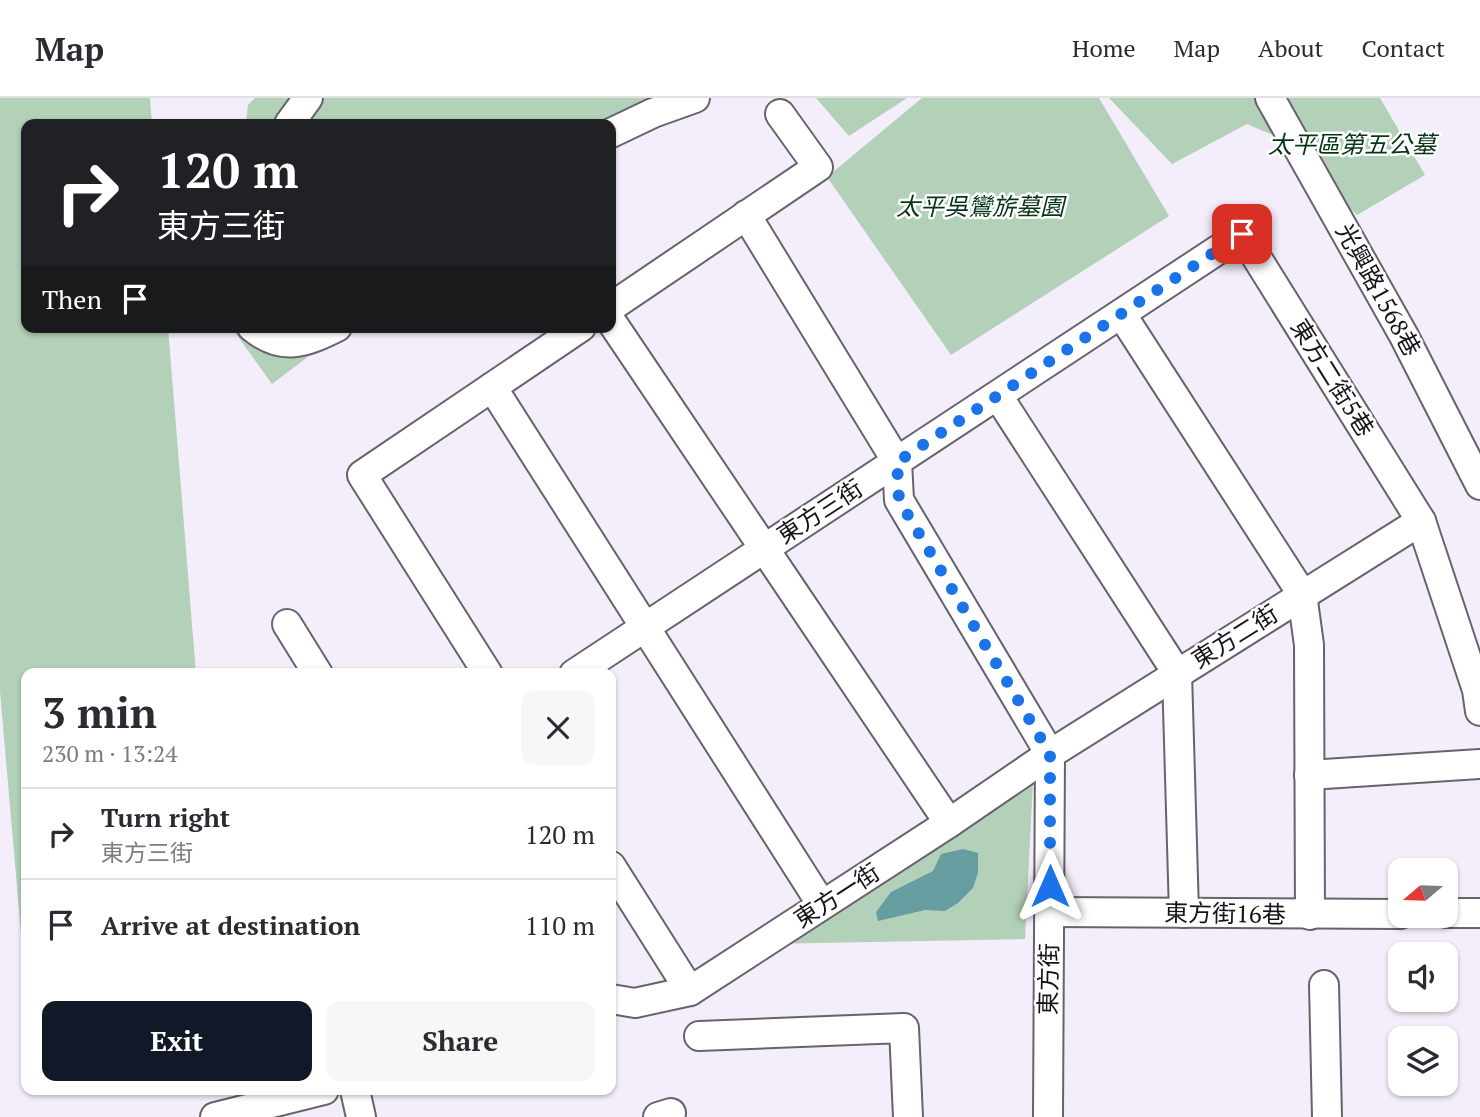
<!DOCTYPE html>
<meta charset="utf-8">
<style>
body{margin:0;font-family:"PT Serif","Noto Sans TC",serif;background:#f7f7f7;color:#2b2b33;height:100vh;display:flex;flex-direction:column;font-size:26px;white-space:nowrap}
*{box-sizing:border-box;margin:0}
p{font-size:23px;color:#7c7c81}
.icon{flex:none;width:38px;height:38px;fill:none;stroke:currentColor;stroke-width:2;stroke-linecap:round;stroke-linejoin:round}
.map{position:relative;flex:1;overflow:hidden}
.panel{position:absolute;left:21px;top:570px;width:595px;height:427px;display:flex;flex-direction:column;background:#fff;border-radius:14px;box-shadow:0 2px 5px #0004}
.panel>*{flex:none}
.banner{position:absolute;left:21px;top:21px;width:595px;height:214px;border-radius:14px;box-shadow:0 2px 5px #0004;background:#202124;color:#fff;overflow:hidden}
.needle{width:46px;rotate:251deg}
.buttons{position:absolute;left:1388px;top:760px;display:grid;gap:14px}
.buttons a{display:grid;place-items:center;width:70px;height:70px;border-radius:14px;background:#fff;box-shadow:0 2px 5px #0004;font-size:35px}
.pin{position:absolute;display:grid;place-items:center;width:60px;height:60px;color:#fff;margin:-30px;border-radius:14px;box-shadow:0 4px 10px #0006}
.me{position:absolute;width:77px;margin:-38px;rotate:0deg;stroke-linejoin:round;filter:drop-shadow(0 0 5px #0008)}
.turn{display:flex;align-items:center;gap:24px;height:147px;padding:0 21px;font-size:32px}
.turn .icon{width:91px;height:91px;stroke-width:2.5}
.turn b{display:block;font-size:49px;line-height:60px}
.then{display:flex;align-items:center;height:66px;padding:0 21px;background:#0003;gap:14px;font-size:26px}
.round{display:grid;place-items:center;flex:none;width:74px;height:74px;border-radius:14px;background:#f7f7f7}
.headline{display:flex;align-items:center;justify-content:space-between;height:119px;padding:0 21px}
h1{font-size:42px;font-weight:700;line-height:52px}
.cta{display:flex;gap:14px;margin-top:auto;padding:14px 21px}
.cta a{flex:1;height:80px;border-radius:14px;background:#111827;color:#fff;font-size:28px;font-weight:700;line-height:80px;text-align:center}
.cta a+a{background:#f7f7f7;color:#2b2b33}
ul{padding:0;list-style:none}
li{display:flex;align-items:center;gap:21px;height:91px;padding:0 21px;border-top:2px solid #e1e1e2}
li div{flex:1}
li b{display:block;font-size:26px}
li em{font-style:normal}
header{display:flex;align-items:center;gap:42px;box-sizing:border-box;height:98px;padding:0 35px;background:#fff;border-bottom:2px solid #e1e1e2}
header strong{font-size:33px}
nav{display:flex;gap:38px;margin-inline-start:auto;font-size:24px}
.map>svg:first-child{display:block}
.green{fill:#b3d0b8}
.water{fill:#659da1}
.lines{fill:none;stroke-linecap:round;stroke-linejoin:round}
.minor-casing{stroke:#67636e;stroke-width:32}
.minor{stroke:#fff;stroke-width:28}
.route{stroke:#1a73e8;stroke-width:12;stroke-dasharray:0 21.6}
.labels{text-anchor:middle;stroke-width:5;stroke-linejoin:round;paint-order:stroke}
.park-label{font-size:24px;font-style:italic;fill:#053417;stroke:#fefefe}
.street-label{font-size:24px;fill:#151317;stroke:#fefefe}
</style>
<header>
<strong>Map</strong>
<nav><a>Home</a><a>Map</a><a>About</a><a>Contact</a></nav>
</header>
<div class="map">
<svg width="1480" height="1019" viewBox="0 0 1480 1019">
<rect width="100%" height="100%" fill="#f3eefa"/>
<!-- green -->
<g class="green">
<polygon points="0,0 150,0 152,26 26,26 26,229 168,229 196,576 26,576 26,893 0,593"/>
<polygon points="255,0 699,0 611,26 246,26 248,7"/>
<polygon points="816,0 907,0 849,38"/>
<polygon points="922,0 1099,0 1169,118 951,257 827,79"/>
<polygon points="1109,0 1380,0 1425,77 1357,117 1275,38 1247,26 1172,66"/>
<polygon points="231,229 343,229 330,242 272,286"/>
<polygon points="1033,684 1025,841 765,846"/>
</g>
<!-- water -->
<polygon class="water" points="963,751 978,755 978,775 973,790 958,805 945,813 925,812 878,823 876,814 891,794 933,773 941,756"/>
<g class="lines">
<defs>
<g id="minor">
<polyline points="1270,0 1404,238 1480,387"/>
<polyline points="289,26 308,0"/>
<polyline points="611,35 653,15 695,0"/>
<polyline points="746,117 897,364 899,402 1050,656 1048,1019"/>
<polyline points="611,209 818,69 780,16"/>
<polyline points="1122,217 1302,496 1309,547 1310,817"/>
<polyline points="611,223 949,725"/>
<path d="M 252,229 C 282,254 305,245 337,229"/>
<polyline points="492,289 822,807"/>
<polyline points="998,298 1177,575 1184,815"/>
<polyline points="287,526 318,576"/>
<polyline points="488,576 362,377 581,229"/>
<polyline points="574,576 1242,136 1421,423 1477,592 1480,613"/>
<polyline points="1309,677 1480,666"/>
<polyline points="611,768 690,893"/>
<polyline points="1050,814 1400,816"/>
<polyline points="1446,815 1480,815"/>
<polyline points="1324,887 1327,1019"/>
<polyline points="611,901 635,905 690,893 949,725 1050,656 1421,423"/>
<polyline points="699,938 904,930 908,1019"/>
<polyline points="355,992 361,1019"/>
<polyline points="215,1019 324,992"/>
<polyline points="658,1019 671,1015"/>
</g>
</defs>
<!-- minor casing -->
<use href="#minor" class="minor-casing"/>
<!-- minor -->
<use href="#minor" class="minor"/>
</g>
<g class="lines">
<!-- route -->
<polyline class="route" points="1050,788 1050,656 899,402 897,364 1242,136"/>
</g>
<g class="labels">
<!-- park labels -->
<g class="park-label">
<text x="1352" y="55">太平區第五公墓</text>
<text x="980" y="117">太平吳鸞旂墓園</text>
</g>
<!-- street labels -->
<g class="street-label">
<text transform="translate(1378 192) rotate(61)" y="8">光興路1568巷</text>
<text transform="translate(1332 280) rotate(58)" y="8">東方二街5巷</text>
<text transform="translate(820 414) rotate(-33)" y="8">東方三街</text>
<text transform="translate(1235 539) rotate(-32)" y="8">東方二街</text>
<text transform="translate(837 798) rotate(-33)" y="8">東方一街</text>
<text transform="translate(1225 816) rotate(1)" y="8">東方街16巷</text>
<text transform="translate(1049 881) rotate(-89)" y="8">東方街</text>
</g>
</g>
</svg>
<div class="buttons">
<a><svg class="needle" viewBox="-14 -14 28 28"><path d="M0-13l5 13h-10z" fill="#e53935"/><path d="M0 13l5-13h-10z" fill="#7c7c81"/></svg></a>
<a><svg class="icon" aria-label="sound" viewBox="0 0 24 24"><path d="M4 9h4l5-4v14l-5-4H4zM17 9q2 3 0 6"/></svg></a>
<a><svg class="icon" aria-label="layers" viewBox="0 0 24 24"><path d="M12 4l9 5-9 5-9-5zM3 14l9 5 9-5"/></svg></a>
</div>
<div class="pin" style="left:1242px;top:136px;background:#d93025"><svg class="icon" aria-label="arrive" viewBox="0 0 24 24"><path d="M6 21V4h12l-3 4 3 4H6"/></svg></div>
<svg class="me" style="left:1050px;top:788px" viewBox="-20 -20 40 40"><path d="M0-17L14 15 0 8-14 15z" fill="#1a73e8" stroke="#fff" stroke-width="4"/></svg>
<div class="banner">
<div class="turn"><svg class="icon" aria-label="right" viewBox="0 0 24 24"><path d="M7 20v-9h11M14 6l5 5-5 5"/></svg><div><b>120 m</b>東方三街</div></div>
<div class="then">Then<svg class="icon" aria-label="arrive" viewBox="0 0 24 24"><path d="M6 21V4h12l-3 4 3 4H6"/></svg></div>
</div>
<section class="panel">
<div class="headline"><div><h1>3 min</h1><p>230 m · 13:24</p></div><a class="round"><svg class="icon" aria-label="close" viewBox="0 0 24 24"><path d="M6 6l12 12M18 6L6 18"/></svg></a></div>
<ul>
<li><svg class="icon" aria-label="right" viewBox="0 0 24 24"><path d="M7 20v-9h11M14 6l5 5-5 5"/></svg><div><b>Turn right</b><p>東方三街</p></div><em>120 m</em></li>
<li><svg class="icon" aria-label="arrive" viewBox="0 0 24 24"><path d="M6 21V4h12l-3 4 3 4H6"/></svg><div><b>Arrive at destination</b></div><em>110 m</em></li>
</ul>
<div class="cta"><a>Exit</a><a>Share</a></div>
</section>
</div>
